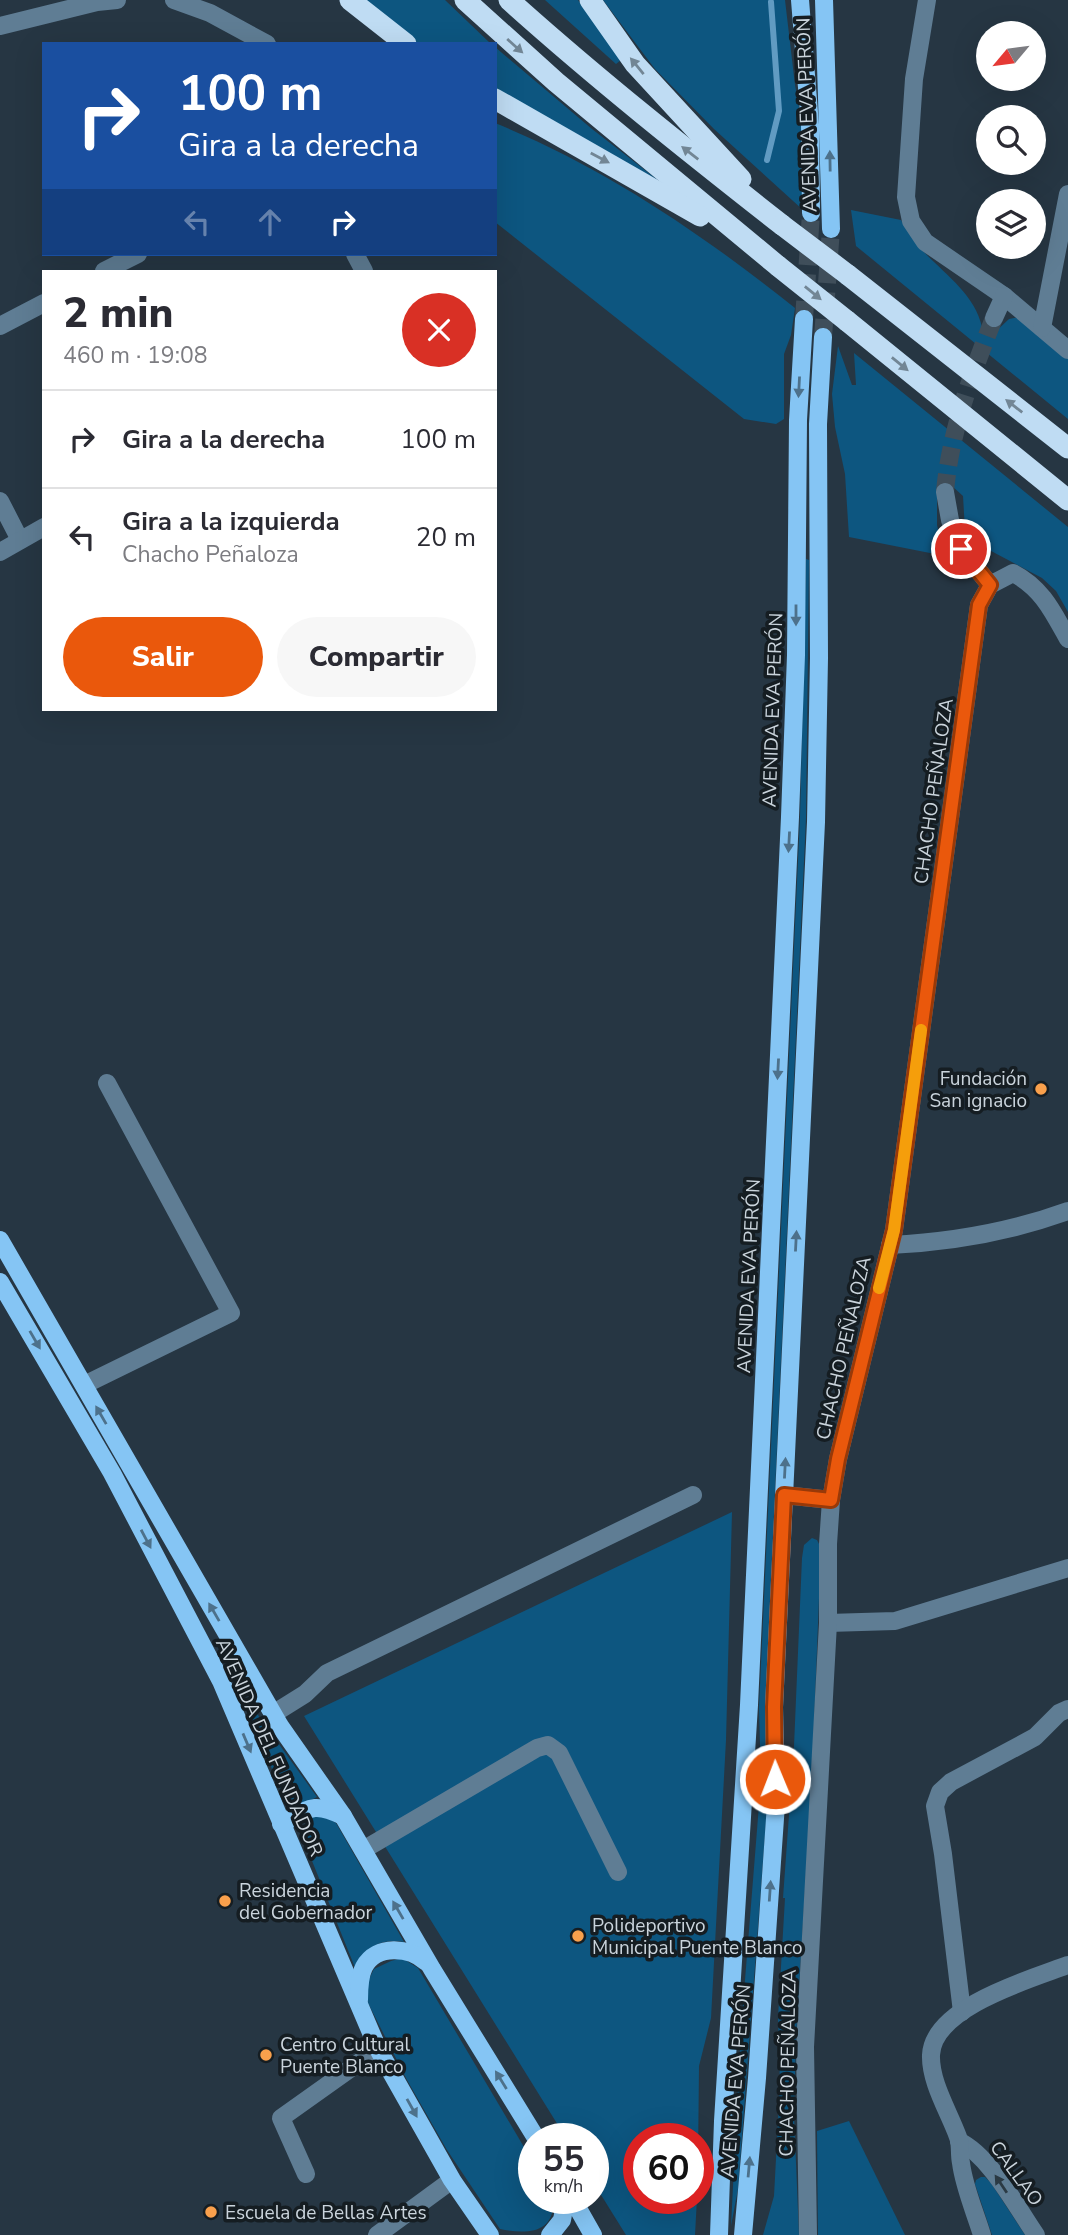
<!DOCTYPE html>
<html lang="es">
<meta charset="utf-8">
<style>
body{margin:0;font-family:"Nunito Sans",sans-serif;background:#f7f7f7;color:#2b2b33;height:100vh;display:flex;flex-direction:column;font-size:26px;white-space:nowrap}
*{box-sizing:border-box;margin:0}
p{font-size:23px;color:#7c7c81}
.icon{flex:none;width:38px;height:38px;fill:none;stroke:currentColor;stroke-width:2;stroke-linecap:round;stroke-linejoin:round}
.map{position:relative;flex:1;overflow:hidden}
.details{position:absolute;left:42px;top:270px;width:455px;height:441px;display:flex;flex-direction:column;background:#fff;border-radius:0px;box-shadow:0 7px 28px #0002}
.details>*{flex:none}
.top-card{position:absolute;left:42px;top:42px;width:455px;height:214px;border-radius:0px;box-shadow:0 7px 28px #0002;background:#1a4fa0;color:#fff;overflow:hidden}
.needle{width:46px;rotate:241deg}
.controls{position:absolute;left:976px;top:21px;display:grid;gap:14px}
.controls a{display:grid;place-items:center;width:70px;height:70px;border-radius:50%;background:#fff;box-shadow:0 7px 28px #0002;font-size:35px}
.speed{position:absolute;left:518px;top:2123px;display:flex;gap:14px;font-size:35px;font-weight:700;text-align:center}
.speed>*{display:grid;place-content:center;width:91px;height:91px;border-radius:50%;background:#fff;box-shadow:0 7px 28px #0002;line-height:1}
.speed small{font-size:18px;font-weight:400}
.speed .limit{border:10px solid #d22;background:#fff;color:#111}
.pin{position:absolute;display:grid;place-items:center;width:60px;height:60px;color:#fff;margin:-30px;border:4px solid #fff;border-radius:50%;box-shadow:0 2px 7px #0007}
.me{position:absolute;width:77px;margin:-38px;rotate:359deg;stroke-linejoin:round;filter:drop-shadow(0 0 5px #0008)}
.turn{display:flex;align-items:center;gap:24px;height:147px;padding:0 21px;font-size:32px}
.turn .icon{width:91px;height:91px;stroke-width:2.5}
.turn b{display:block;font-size:49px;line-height:60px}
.lanes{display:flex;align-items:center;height:66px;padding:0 21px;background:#0003;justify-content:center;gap:35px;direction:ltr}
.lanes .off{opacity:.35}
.round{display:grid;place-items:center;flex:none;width:74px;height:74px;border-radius:37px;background:#f7f7f7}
.headline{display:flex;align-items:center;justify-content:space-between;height:119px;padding:0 21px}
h1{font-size:42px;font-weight:800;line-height:52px}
.action{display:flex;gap:14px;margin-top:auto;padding:14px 21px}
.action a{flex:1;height:80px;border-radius:42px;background:#ea580c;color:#fff;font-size:28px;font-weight:800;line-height:80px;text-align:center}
.action a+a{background:#f7f7f7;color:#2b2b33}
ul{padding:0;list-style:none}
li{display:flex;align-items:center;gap:21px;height:98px;padding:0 21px;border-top:2px solid #e1e1e2}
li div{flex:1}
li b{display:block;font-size:26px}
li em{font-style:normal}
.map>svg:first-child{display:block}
.green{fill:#0d5680}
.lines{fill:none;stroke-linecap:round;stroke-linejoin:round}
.stream{stroke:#619bc2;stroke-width:6}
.minor-tunnel{stroke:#3f4e5a;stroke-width:18;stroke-dasharray:18 9;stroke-linecap:butt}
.major-tunnel{stroke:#3f4e5a;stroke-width:18;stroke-dasharray:18 9;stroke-linecap:butt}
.minor{stroke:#5f7d94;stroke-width:18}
.major{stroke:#85c5f4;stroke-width:18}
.highway{stroke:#bfdcf3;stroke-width:21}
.highway-bridge{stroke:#bfdcf3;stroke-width:21}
.oneway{fill:#728695}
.oneway2{fill:#4d718b}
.oneway3{fill:#2b3a44}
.route-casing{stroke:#983908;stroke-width:18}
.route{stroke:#ea580c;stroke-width:12}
.slow{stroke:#f59e0b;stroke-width:12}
.poi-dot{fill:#f9a04c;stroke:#151d22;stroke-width:2.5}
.labels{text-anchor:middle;stroke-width:7;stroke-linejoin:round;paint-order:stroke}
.street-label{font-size:19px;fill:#cad4dc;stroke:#151d22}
.poi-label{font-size:19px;fill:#cad4dc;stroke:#151d22;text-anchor:start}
</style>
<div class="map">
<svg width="1068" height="2235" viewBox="0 0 1068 2235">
<rect width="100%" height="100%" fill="#263643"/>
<!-- green -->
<g class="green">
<polygon points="362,0 445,0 491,44 418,44"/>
<polygon points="545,0 578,0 621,60 616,64"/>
<polygon points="603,0 785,0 795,85 802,124 803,210 714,129 655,69"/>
<polygon points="495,47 592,129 663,184 495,91"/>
<path d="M 495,123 C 606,168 702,234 795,308 L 791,335 L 784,354 L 784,419 L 776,424 L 744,419 L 495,222 Z"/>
<path d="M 851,210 L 901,220 C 908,231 915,243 924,252 C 946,275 975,295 982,327 L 993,334 L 1009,319 L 1020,317 L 1068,357 L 1068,419 L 856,246 Z"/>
<polygon points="838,346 852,385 856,385 854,353 1068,527 1068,612 1056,591 1042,578 976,543 965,530 963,496 952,486 937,488 937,525 942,546 935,554 849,537 845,474 835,427 832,394"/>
<polygon points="806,559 809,560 806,818 765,1708 769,1782 738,2189 731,2226 741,2030 761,1780 759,1708 800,817"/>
<polygon points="732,1512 726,1740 711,2018 699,2066 698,2160 698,2138 639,2138 639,2198 697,2198 695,2235 626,2235 593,2182 593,2138 566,2138 304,1716"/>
<polygon points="812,1538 817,1540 821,1548 812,1774 796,2037 794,2115 799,2235 763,2235 774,2196 780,2084 778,2018 785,1898 783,1898 794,1746 802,1558 804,1545"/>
<polygon points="240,1690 317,1797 289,1811"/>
<path d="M 314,1816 L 325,1816 L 336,1823 L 404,1942 C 382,1938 363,1947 356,1970 L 302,1836 L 304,1825 Z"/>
<path d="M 402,1958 L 418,1968 L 534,2164 L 534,2198 L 553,2198 C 556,2233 528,2235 500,2229 L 447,2150 L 407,2080 L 368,2003 L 366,1985 L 374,1969 L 391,1961 Z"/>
<polygon points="849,2121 905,2235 818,2235 817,2131"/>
<polygon points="981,2177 985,2177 991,2183 1025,2235 992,2235 975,2184 976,2180"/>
</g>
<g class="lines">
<!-- stream -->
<polyline class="stream" points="767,160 779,111 771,2"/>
<!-- minor-tunnel -->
<path class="minor-tunnel" d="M 945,492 C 950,432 972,373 994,318"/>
<!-- major-tunnel -->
<g class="major-tunnel">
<polyline points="804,319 811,213"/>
<polyline points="823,337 831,229"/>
</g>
<!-- minor -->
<g class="minor">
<polyline points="174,0 210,13 267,44"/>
<polyline points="927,0 914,79 906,197 911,221 925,242 1004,296 1068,350"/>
<polyline points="0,26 97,2 117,0"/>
<polyline points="355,254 364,271"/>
<polyline points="104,271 138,254"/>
<polyline points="994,318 1004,296"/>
<polyline points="0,326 44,303"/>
<polyline points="1042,328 1068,194"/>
<polyline points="945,492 950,520 961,549 990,585"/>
<polyline points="0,501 20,540"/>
<polyline points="0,552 44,527"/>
<path d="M 990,585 L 1013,573 C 1042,588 1053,612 1068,639"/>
<path d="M 890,1245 C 952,1242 1010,1232 1068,1211"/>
<polyline points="84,1385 231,1313 107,1083"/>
<polyline points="784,1495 831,1500"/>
<polyline points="828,1623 895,1621 1068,1568"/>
<polyline points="273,1714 305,1694 327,1673 693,1495"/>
<polyline points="363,1850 537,1748 548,1745 559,1753 618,1872"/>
<polyline points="962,2012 943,1854 935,1806 940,1792 951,1782 1035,1737 1059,1713 1068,1709"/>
<path d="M 959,2141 C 990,2156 1016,2206 1036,2235"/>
<polyline points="306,2174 281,2118 378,2049"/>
<polyline points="377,2235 452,2180"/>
<polyline points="808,2235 805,2047 828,1623 828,1544 831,1500 838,1459 894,1230 979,605 990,585"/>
<path d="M 982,2235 C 975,2212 964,2187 961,2163 C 959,2154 961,2145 958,2137 C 949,2112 930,2082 931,2055 C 933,2007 1031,1979 1068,1965"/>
</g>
<!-- major -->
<g class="major">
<polyline points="800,0 810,125 811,213"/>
<polyline points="824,0 831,229"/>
<polyline points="0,1240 280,1726 343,1816 432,1969 536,2138"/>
<polyline points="0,1282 112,1473 221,1681 378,2049 452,2180 490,2235"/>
<path d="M 281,1824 C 309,1809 312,1801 343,1816"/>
<path d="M 359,2000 C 359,1989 359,1977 364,1967 C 376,1944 410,1947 426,1962"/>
<polyline points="572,2198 593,2235"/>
<polyline points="550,2235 562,2220 566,2198"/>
<polyline points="719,2235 723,2121 749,1705 790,817 796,655 798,420 804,319"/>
<polyline points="743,2235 757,2078 776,1804 774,1707 816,822 819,658 818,424 823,337"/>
</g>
<!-- highway -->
<g class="highway">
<polyline points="350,0 406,44"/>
<polyline points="465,0 556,82 778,266"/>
<path d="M 509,0 C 597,79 689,152 782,225"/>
<polyline points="590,0 635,64 741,179"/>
<polyline points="495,99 700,216"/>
<polyline points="848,275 1068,448"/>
<polyline points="847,321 1068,500"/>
</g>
<!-- highway-bridge -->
<g class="highway-bridge">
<polyline points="782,225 848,275"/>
<polyline points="778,266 847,321"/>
</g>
</g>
<!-- one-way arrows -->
<defs><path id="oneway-solid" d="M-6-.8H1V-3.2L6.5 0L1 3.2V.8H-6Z" transform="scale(1.75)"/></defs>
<g class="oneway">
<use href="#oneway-solid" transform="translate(515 46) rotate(42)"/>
<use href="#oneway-solid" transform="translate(637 66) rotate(-129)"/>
<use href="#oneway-solid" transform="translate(690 153) rotate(-142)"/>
<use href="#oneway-solid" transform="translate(600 158) rotate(28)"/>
<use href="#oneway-solid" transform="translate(813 293) rotate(39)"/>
<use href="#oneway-solid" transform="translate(900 364) rotate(39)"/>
<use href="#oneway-solid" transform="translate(1014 406) rotate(-142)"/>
</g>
<g class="oneway2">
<use href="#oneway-solid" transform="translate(830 161) rotate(-91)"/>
<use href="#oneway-solid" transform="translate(799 387) rotate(93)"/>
<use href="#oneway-solid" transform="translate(796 615) rotate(90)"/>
<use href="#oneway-solid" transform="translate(789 842) rotate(93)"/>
<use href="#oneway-solid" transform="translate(778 1069) rotate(93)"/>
<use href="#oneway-solid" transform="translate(796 1241) rotate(-87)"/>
<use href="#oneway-solid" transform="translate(35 1340) rotate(60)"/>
<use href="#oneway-solid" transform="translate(101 1415) rotate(-120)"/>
<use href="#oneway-solid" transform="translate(785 1468) rotate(-87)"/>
<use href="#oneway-solid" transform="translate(146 1539) rotate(62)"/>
<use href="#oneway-solid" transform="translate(214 1612) rotate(-120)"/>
<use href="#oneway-solid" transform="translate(247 1743) rotate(67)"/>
<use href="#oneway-solid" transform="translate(770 1891) rotate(-86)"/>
<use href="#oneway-solid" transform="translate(398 1910) rotate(-120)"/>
<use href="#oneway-solid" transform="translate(501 2080) rotate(-122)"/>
<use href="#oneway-solid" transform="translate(412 2108) rotate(61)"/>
<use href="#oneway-solid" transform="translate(749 2167) rotate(-85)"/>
</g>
<use class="oneway3" href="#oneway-solid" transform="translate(1001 2184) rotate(-124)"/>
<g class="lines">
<defs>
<polyline id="route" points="775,1779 774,1707 784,1495 831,1500 838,1459 894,1230 979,605 990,585 961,549"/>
</defs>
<!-- route casing -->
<use href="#route" class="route-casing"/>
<!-- route -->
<use href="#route" class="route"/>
<!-- slow -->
<polyline class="slow" points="879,1288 894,1230 921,1030"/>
</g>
<!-- markers -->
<g class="poi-dot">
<circle cx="1041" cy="1089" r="7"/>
<circle cx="225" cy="1901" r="7"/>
<circle cx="578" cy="1936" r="7"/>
<circle cx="266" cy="2055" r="7"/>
<circle cx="211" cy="2212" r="7"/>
</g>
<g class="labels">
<!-- street labels -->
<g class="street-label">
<text transform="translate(806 115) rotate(-92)" y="7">AVENIDA EVA PERÓN</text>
<text transform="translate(772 710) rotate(-88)" y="7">AVENIDA EVA PERÓN</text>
<text transform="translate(933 791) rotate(-82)" y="7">CHACHO PEÑALOZA</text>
<text transform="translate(748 1276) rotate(-87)" y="7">AVENIDA EVA PERÓN</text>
<text transform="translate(843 1348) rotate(-77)" y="7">CHACHO PEÑALOZA</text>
<text transform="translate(270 1747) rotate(66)" y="7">AVENIDA DEL FUNDADOR</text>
<text transform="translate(787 2063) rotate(-89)" y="7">CHACHO PEÑALOZA</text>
<text transform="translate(735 2081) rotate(-85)" y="7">AVENIDA EVA PERÓN</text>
<text transform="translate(1017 2173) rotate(54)" y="7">CALLAO</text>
</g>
<!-- poi labels -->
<g class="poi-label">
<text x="1027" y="1085" text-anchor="end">Fundación<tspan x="1027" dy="22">San ignacio</tspan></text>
<text x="239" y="1897">Residencia<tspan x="239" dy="22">del Gobernador</tspan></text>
<text x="592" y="1932">Polideportivo<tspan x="592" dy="22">Municipal Puente Blanco</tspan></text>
<text x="280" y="2051">Centro Cultural<tspan x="280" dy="22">Puente Blanco</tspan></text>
<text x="225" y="2219">Escuela de Bellas Artes</text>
</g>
</g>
</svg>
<div class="controls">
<a><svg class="needle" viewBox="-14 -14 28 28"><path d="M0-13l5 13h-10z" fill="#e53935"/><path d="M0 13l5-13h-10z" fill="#7c7c81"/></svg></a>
<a><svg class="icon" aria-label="search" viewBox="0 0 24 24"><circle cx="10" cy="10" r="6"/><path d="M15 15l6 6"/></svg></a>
<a><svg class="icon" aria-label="layers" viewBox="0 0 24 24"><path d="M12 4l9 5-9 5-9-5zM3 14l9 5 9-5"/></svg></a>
</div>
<div class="speed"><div>55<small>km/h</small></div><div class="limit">60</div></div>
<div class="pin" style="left:961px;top:549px;background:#d93025"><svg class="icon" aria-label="arrive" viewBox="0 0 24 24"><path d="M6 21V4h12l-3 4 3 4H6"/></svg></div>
<svg class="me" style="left:775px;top:1779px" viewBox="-20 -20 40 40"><circle r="17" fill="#ea580c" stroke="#fff" stroke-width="3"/><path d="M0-11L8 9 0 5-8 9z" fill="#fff"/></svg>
<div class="top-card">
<div class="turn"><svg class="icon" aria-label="right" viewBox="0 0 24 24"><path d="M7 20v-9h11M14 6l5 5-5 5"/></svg><div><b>100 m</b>Gira a la derecha</div></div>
<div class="lanes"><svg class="icon off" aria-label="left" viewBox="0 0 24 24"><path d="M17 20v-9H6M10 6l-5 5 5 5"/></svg><svg class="icon off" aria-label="ahead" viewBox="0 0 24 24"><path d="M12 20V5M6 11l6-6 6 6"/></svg><svg class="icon" aria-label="right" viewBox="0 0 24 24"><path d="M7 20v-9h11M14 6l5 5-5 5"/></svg></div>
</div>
<section class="details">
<div class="headline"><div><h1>2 min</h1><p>460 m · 19:08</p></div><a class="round" style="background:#d93025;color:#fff"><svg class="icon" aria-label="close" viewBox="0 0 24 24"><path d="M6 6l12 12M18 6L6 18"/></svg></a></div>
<ul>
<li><svg class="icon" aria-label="right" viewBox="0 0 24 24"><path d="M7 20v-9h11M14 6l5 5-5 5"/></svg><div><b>Gira a la derecha</b></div><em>100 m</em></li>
<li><svg class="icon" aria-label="left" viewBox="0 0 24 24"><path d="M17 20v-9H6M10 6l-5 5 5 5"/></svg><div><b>Gira a la izquierda</b><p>Chacho Peñaloza</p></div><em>20 m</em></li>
</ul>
<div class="action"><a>Salir</a><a>Compartir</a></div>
</section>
</div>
